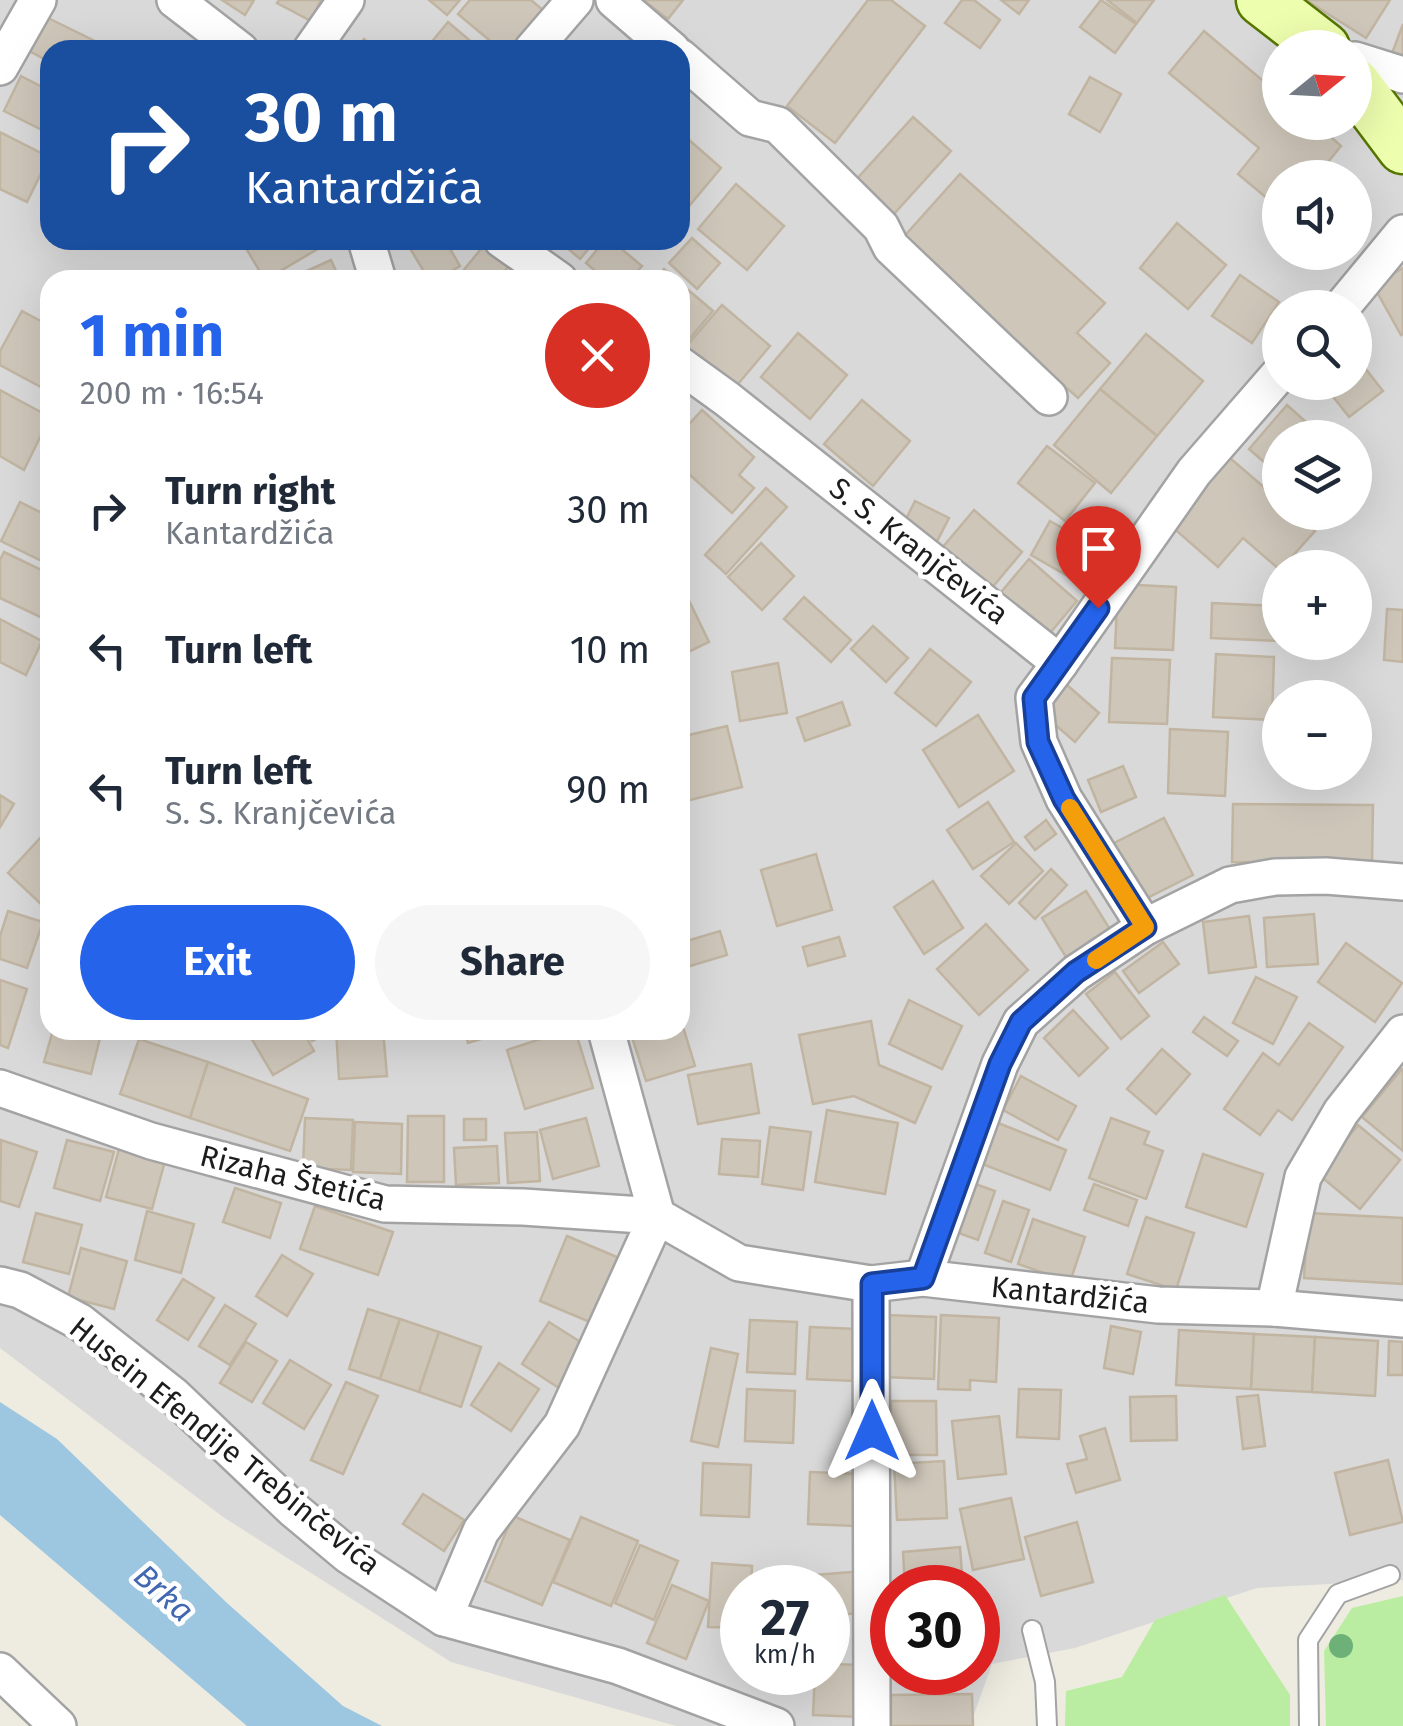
<!DOCTYPE html>
<meta charset="utf-8">
<style>
body{margin:0;font-family:"Fira Sans",sans-serif;background:#f6f6f7;color:#1f2937;height:100vh;display:flex;flex-direction:column;font-size:38px;white-space:nowrap}
*{box-sizing:border-box;margin:0}
p{font-size:32px;color:#747a83}
.icon{flex:none;width:55px;height:55px;fill:none;stroke:currentColor;stroke-width:2;stroke-linecap:round;stroke-linejoin:round}
.map{position:relative;flex:1;overflow:hidden}
.details{position:absolute;left:40px;top:270px;width:650px;height:770px;display:flex;flex-direction:column;background:#fff;border-radius:30px;box-shadow:0 10px 40px #0002}
.details>*{flex:none}
.top-card{position:absolute;left:40px;top:40px;width:650px;height:210px;border-radius:30px;box-shadow:0 10px 40px #0002;background:#1a4fa0;color:#fff;overflow:hidden}
.needle{width:65px;rotate:72deg}
.tools{position:absolute;left:1262px;top:30px;display:grid;gap:20px}
.tools a{display:grid;place-items:center;width:110px;height:110px;border-radius:50%;background:#fff;box-shadow:0 10px 40px #0002;font-size:50px}
.speed{position:absolute;left:720px;top:1565px;display:flex;gap:20px;font-size:50px;font-weight:700;text-align:center}
.speed>*{display:grid;place-content:center;width:130px;height:130px;border-radius:50%;background:#fff;box-shadow:0 10px 40px #0002;line-height:1}
.speed small{font-size:25px;font-weight:400}
.speed .limit{border:15px solid #d22;background:#fff;color:#111}
.pin{position:absolute;display:grid;place-items:center;width:85px;height:85px;color:#fff;margin:-102px -42px;border-radius:50% 50% 50% 0;rotate:-45deg;box-shadow:0 0 10px #0007}
.pin .icon{rotate:45deg}
.me{position:absolute;width:110px;margin:-55px;rotate:0deg;stroke-linejoin:round;filter:drop-shadow(0 0 8px #0008)}
.turn{display:flex;align-items:center;gap:35px;height:210px;padding:0 40px;font-size:45px}
.turn .icon{width:130px;height:130px;stroke-width:2.5}
.turn b{display:block;font-size:70px;line-height:85px}
.round{display:grid;place-items:center;flex:none;width:105px;height:105px;border-radius:52px;background:#f6f6f7}
.headline{display:flex;align-items:center;justify-content:space-between;height:170px;padding:0 40px}
h1{font-size:60px;font-weight:700;line-height:75px;color:#2563eb}
.button{display:flex;gap:20px;margin-top:auto;padding:20px 40px}
.button a{flex:1;height:115px;border-radius:60px;background:#2563eb;color:#fff;font-size:40px;font-weight:700;line-height:115px;text-align:center}
.button a+a{background:#f6f6f7;color:#1f2937}
ul{padding:0;list-style:none}
li{display:flex;align-items:center;gap:30px;height:140px;padding:0 40px}
li div{flex:1}
li b{display:block;font-size:38px}
li em{font-style:normal}
.map>svg:first-child{display:block}
.residential{fill:#dad9d9;fill-rule:evenodd}
.grass{fill:#baeda1}
.water{fill:#9dc6e0}
.building{fill:#cec6b9;stroke:#c1b5a2;stroke-width:2.5}
.lines{fill:none;stroke-linecap:round;stroke-linejoin:round}
.service-casing{stroke:#a3a3a3;stroke-width:22}
.minor-casing{stroke:#a3a3a3;stroke-width:40}
.secondary-casing{stroke:#567600;stroke-width:55}
.service{stroke:#fff;stroke-width:18}
.minor{stroke:#fff;stroke-width:35}
.secondary{stroke:#edfeaf;stroke-width:50}
.tree{fill:#6db178}
.route-casing{stroke:#184099;stroke-width:25}
.route{stroke:#2563eb;stroke-width:18}
.slow{stroke:#f59e0b;stroke-width:18}
.labels{text-anchor:middle;stroke-width:9;stroke-linejoin:round;paint-order:stroke}
.street-label{font-size:30px;fill:#1c1c1c;stroke:#fff}
.water-label{font-size:32px;font-style:italic;fill:#4268b2;stroke:#fff}
</style>
<div class="map">
<svg width="1403" height="1726" viewBox="0 0 1403 1726">
<rect width="100%" height="100%" fill="#eeece0"/>
<!-- residential -->
<path class="residential" d="M 0,0 L 1403,0 L 1403,1580 L 1257,1588 L 1075,1648 L 992,1664 L 970,1726 L 676,1726 L 451,1662 L 223,1517 L 0,1348 ZM 1280,48 L 1355,48 L 1355,122 L 1280,122 ZM 50,50 L 680,50 L 680,240 L 50,240 ZM 1280,178 L 1355,178 L 1355,252 L 1280,252 ZM 50,280 L 680,280 L 680,1030 L 50,1030 ZM 1280,308 L 1355,308 L 1355,382 L 1280,382 ZM 1280,438 L 1355,438 L 1355,512 L 1280,512 ZM 1280,568 L 1355,568 L 1355,642 L 1280,642 ZM 1280,698 L 1355,698 L 1355,772 L 1280,772 ZM 742,1588 L 828,1588 L 828,1672 L 742,1672 ZM 892,1588 L 978,1588 L 978,1672 L 892,1672 Z"/>
<!-- grass -->
<g class="grass">
<polygon points="1225,1595 1290,1695 1290,1726 1065,1726 1066,1691 1122,1677 1155,1620"/>
<polygon points="1403,1596 1403,1726 1326,1726 1324,1651 1352,1608"/>
</g>
<!-- water -->
<polygon class="water" points="0,1402 57,1439 227,1603 343,1706 382,1726 247,1726 0,1515"/>
<!-- building -->
<g class="building">
<polygon points="222,0 254,0 245,15"/>
<polygon points="279,0 321,0 311,21 277,3"/>
<polygon points="429,0 460,0 447,15"/>
<polygon points="470,0 531,0 544,11 511,50 501,50 458,14"/>
<polygon points="643,0 683,0 668,19"/>
<polygon points="868,0 891,0 925,26 835,143 787,106"/>
<polygon points="962,0 974,0 1000,20 980,48 945,23"/>
<polygon points="1001,0 1029,0 1019,14"/>
<polygon points="1101,0 1136,24 1115,53 1080,27"/>
<polygon points="1107,0 1154,0 1137,23"/>
<polygon points="1306,0 1390,0 1366,38"/>
<polygon points="46,17 97,42 93,50 50,50 50,62 29,51"/>
<polygon points="448,22 481,50 425,50"/>
<polygon points="1403,24 1403,61 1391,56"/>
<polygon points="1204,31 1280,95 1280,122 1314,122 1341,146 1315,178 1280,178 1280,209 1238,174 1259,148 1169,73"/>
<polygon points="562,37 577,50 550,50"/>
<polygon points="364,39 377,50 355,50"/>
<polygon points="21,76 50,91 50,134 4,111"/>
<polygon points="1090,77 1121,94 1100,132 1069,114"/>
<polygon points="913,117 951,151 893,215 855,181"/>
<polygon points="0,132 49,157 27,202 0,189"/>
<polygon points="680,132 721,168 684,212 680,209"/>
<polygon points="960,174 1105,303 1077,333 1110,363 1078,398 901,240"/>
<polygon points="736,184 784,226 747,270 698,229"/>
<polygon points="1355,198 1367,214 1355,223"/>
<polygon points="1177,223 1226,265 1188,309 1140,268"/>
<polygon points="692,238 720,263 697,289 669,263"/>
<polygon points="241,240 333,240 265,280"/>
<polygon points="405,240 445,240 460,266 437,280 429,280"/>
<polygon points="558,240 596,240 580,259"/>
<polygon points="605,240 611,240 642,266 629,280 606,280 586,263"/>
<polygon points="485,244 510,265 497,280 471,280 462,272"/>
<polygon points="331,260 340,280 287,280"/>
<polygon points="1403,268 1403,334 1401,335 1373,285"/>
<polygon points="664,269 677,280 655,280"/>
<polygon points="1240,275 1279,302 1252,343 1212,316"/>
<polygon points="680,283 713,311 680,350"/>
<polygon points="722,305 770,346 733,390 684,349"/>
<polygon points="22,311 50,326 50,392 0,365 0,351"/>
<polygon points="798,333 847,375 810,419 761,377"/>
<polygon points="1146,334 1203,381 1157,436 1100,389"/>
<polygon points="1361,363 1383,391 1349,417 1327,389 1335,382 1355,382 1355,367"/>
<polygon points="1100,389 1157,436 1111,493 1054,445"/>
<polygon points="0,390 50,417 24,470 0,456"/>
<polygon points="862,400 910,441 873,486 824,444"/>
<polygon points="1287,405 1324,438 1280,438 1280,476 1249,449"/>
<polygon points="702,410 754,457 739,475 754,488 732,513 680,466 680,434"/>
<polygon points="1047,446 1095,483 1065,521 1018,483"/>
<polygon points="1230,458 1280,501 1280,512 1293,512 1315,531 1280,570 1243,538 1218,567 1171,526"/>
<polygon points="766,488 787,507 726,574 705,555"/>
<polygon points="915,501 949,518 933,549 900,531"/>
<polygon points="20,502 50,517 50,565 1,541"/>
<polygon points="974,510 1022,552 985,596 936,555"/>
<polygon points="1050,521 1092,545 1073,579 1031,555"/>
<polygon points="761,543 794,576 762,610 728,577"/>
<polygon points="4,552 50,574 50,613 47,620 0,598 0,560"/>
<polygon points="1029,559 1077,601 1040,645 991,604"/>
<polygon points="1118,584 1176,587 1173,650 1115,648"/>
<polygon points="682,586 709,642 680,656 680,587"/>
<polygon points="804,597 851,640 831,662 784,619"/>
<polygon points="1212,603 1280,606 1280,641 1211,638"/>
<polygon points="1387,609 1403,610 1403,662 1384,660"/>
<polygon points="0,619 42,641 26,675 0,662"/>
<polygon points="873,626 908,658 886,682 851,649"/>
<polygon points="930,649 971,682 936,726 895,693"/>
<polygon points="1216,654 1274,657 1272,720 1213,717"/>
<polygon points="1112,658 1170,660 1167,724 1109,722"/>
<polygon points="778,663 787,713 740,721 732,672"/>
<polygon points="1067,685 1099,713 1075,742 1043,714"/>
<polygon points="842,702 850,725 805,741 797,718"/>
<polygon points="978,715 1014,771 959,807 923,750"/>
<polygon points="727,726 742,787 686,801 680,777 680,737"/>
<polygon points="1170,729 1228,732 1225,796 1168,793"/>
<polygon points="1123,766 1136,797 1101,812 1088,780"/>
<polygon points="0,795 14,804 0,827"/>
<polygon points="988,802 1014,842 973,869 947,830"/>
<polygon points="1233,804 1373,805 1372,864 1232,862"/>
<polygon points="1164,818 1193,875 1141,901 1112,844"/>
<polygon points="1046,820 1056,834 1035,850 1025,837"/>
<polygon points="42,836 50,844 50,898 43,906 8,873"/>
<polygon points="1016,843 1043,871 1009,904 981,876"/>
<polygon points="816,854 832,910 777,926 761,870"/>
<polygon points="1051,869 1067,885 1035,919 1019,903"/>
<polygon points="933,881 963,928 924,954 894,907"/>
<polygon points="1086,891 1113,934 1069,962 1042,918"/>
<polygon points="8,911 43,922 27,968 0,959 0,936"/>
<polygon points="1314,914 1318,964 1267,967 1264,918"/>
<polygon points="1249,916 1256,967 1209,973 1203,922"/>
<polygon points="986,924 1028,970 979,1015 937,969"/>
<polygon points="720,931 727,955 680,969 680,943"/>
<polygon points="839,937 845,956 808,966 803,947"/>
<polygon points="1163,942 1179,964 1139,993 1123,971"/>
<polygon points="1346,943 1402,983 1375,1022 1318,982"/>
<polygon points="1115,972 1149,1016 1121,1039 1086,994"/>
<polygon points="1256,977 1297,997 1273,1044 1233,1023"/>
<polygon points="0,980 27,989 8,1048 0,1045"/>
<polygon points="909,1000 962,1026 942,1069 889,1044"/>
<polygon points="1073,1010 1108,1048 1079,1076 1044,1038"/>
<polygon points="680,1017 695,1066 646,1081 630,1031 680,1030"/>
<polygon points="1204,1017 1238,1041 1227,1056 1193,1032"/>
<polygon points="871,1021 879,1065 931,1087 915,1123 854,1096 813,1104 799,1035"/>
<polygon points="1309,1023 1343,1047 1292,1120 1278,1110 1260,1135 1224,1109 1263,1053 1279,1065"/>
<polygon points="53,1030 102,1030 91,1074 44,1062"/>
<polygon points="249,1030 302,1030 314,1051 273,1075 247,1031"/>
<polygon points="305,1030 332,1030 312,1041"/>
<polygon points="336,1030 383,1030 387,1076 339,1079"/>
<polygon points="464,1030 511,1030 468,1043"/>
<polygon points="568,1030 575,1030 593,1088 525,1109 507,1050"/>
<polygon points="139,1039 208,1062 190,1118 120,1094"/>
<polygon points="1162,1049 1190,1074 1156,1114 1127,1089"/>
<polygon points="208,1062 308,1099 290,1151 190,1118"/>
<polygon points="751,1064 759,1113 698,1124 688,1075"/>
<polygon points="1402,1069 1403,1069 1403,1151 1362,1117"/>
<polygon points="1021,1076 1076,1106 1058,1140 1003,1110"/>
<polygon points="827,1110 898,1123 885,1194 815,1182"/>
<polygon points="408,1116 444,1116 444,1182 407,1182"/>
<polygon points="305,1118 353,1120 351,1170 303,1168"/>
<polygon points="586,1118 599,1166 553,1179 540,1130"/>
<polygon points="1111,1118 1149,1132 1144,1144 1163,1151 1146,1199 1089,1178"/>
<rect x="464" y="1119" width="22" height="21"/>
<polygon points="993,1121 1066,1150 1050,1190 977,1162"/>
<polygon points="355,1122 402,1124 401,1174 353,1172"/>
<polygon points="1358,1125 1400,1160 1360,1209 1318,1174"/>
<polygon points="770,1127 811,1132 803,1190 762,1184"/>
<polygon points="537,1132 540,1181 508,1183 505,1133"/>
<polygon points="722,1139 760,1141 758,1177 719,1174"/>
<polygon points="1,1140 37,1152 19,1207 0,1201"/>
<polygon points="67,1140 114,1152 100,1201 54,1188"/>
<polygon points="497,1146 499,1183 456,1185 454,1148"/>
<polygon points="119,1149 165,1161 152,1209 106,1197"/>
<polygon points="1203,1154 1263,1174 1246,1227 1186,1207"/>
<polygon points="967,1181 995,1191 978,1240 950,1230"/>
<polygon points="1094,1184 1137,1200 1128,1226 1084,1210"/>
<polygon points="235,1188 281,1203 270,1238 223,1222"/>
<polygon points="1003,1201 1029,1210 1011,1262 985,1253"/>
<polygon points="315,1206 393,1232 378,1275 300,1249"/>
<polygon points="147,1211 194,1224 181,1273 135,1260"/>
<polygon points="36,1213 82,1225 69,1274 23,1262"/>
<polygon points="1308,1213 1403,1218 1403,1284 1304,1278"/>
<polygon points="1146,1217 1194,1233 1176,1290 1127,1274"/>
<polygon points="1033,1219 1085,1237 1070,1282 1018,1264"/>
<polygon points="567,1236 624,1260 597,1325 540,1301"/>
<polygon points="81,1248 127,1261 114,1309 68,1297"/>
<polygon points="282,1255 313,1274 287,1316 256,1296"/>
<polygon points="183,1279 214,1298 188,1340 157,1320"/>
<polygon points="225,1305 256,1324 230,1365 199,1346"/>
<polygon points="368,1309 400,1319 380,1379 349,1369"/>
<polygon points="886,1315 936,1317 934,1379 883,1377"/>
<polygon points="941,1315 999,1318 996,1382 970,1380 970,1390 938,1389"/>
<polygon points="400,1319 439,1332 419,1392 380,1379"/>
<polygon points="750,1320 797,1322 795,1374 747,1372"/>
<polygon points="549,1322 590,1348 562,1390 522,1364"/>
<polygon points="1111,1326 1141,1332 1133,1374 1104,1368"/>
<polygon points="810,1327 857,1329 855,1381 807,1379"/>
<polygon points="1179,1330 1254,1334 1251,1389 1176,1385"/>
<polygon points="439,1332 481,1347 461,1407 419,1392"/>
<polygon points="1254,1334 1315,1337 1312,1392 1251,1389"/>
<polygon points="1315,1337 1378,1341 1375,1396 1312,1392"/>
<polygon points="1389,1341 1403,1342 1403,1375 1388,1375"/>
<polygon points="246,1342 277,1361 252,1402 220,1383"/>
<polygon points="711,1348 738,1354 718,1447 691,1441"/>
<polygon points="290,1360 331,1385 304,1429 263,1403"/>
<polygon points="499,1363 539,1389 511,1431 471,1405"/>
<polygon points="346,1382 378,1396 343,1474 311,1460"/>
<polygon points="747,1389 795,1391 793,1443 745,1441"/>
<polygon points="1019,1389 1061,1390 1059,1439 1017,1437"/>
<polygon points="1258,1395 1265,1446 1243,1449 1237,1397"/>
<polygon points="1176,1396 1177,1440 1131,1441 1130,1397"/>
<polygon points="891,1401 936,1401 937,1455 891,1455"/>
<polygon points="999,1416 1006,1474 958,1479 952,1421"/>
<polygon points="1105,1428 1120,1480 1076,1493 1067,1464 1087,1459 1080,1436"/>
<polygon points="1388,1460 1403,1522 1350,1535 1335,1473"/>
<polygon points="944,1461 947,1518 897,1520 894,1464"/>
<polygon points="703,1463 751,1465 749,1517 701,1515"/>
<polygon points="810,1472 858,1474 856,1526 808,1524"/>
<polygon points="423,1494 464,1520 444,1551 403,1524"/>
<polygon points="1011,1498 1024,1559 973,1570 960,1509"/>
<polygon points="513,1516 570,1540 542,1605 485,1581"/>
<polygon points="581,1517 638,1541 611,1606 553,1582"/>
<polygon points="1077,1522 1093,1582 1041,1596 1025,1537"/>
<polygon points="640,1545 678,1561 654,1620 615,1603"/>
<polygon points="960,1547 963,1588 905,1588 903,1552"/>
<polygon points="712,1563 752,1566 751,1588 742,1588 742,1628 708,1627"/>
<polygon points="864,1571 868,1612 828,1616 828,1588 802,1588 801,1576"/>
<polygon points="672,1585 709,1601 686,1659 647,1643"/>
<polygon points="828,1664 863,1665 861,1717 813,1715 815,1672 828,1672"/>
<polygon points="972,1694 973,1726 891,1726 891,1695"/>
</g>
<g class="lines">
<defs>
<g id="service">
<polyline points="1032,1630 1045,1682 1047,1726"/>
<polyline points="1309,1726 1308,1640 1338,1594 1390,1575"/>
</g>
<g id="minor">
<polyline points="175,0 240,50"/>
<polyline points="614,0 672,50"/>
<polyline points="311,50 346,0"/>
<polyline points="532,50 575,0"/>
<polyline points="680,57 750,118 778,125 881,227 891,247 1049,397"/>
<polyline points="1355,60 1403,75"/>
<polyline points="0,67 38,0"/>
<polyline points="366,240 378,280"/>
<polyline points="502,240 559,280"/>
<polyline points="1341,308 1403,233"/>
<polyline points="680,365 727,399 1060,663 1034,698 1039,742 1064,799 1145,927"/>
<polyline points="1060,663 1194,472 1280,373"/>
<polyline points="606,1030 657,1216 739,1263 871,1284 923,1278 1158,1305 1274,1308 1403,1319"/>
<polyline points="0,1088 151,1141 385,1204 523,1207 657,1216 562,1425 481,1531 444,1618"/>
<polyline points="923,1278 1000,1064 1021,1022 1076,973 1145,927 1230,885 1275,877 1326,876 1403,882"/>
<polyline points="871,1284 872,1726"/>
<polyline points="0,1285 20,1290 80,1322 173,1395 294,1510 348,1555 444,1618 618,1666 776,1726"/>
<polyline points="1274,1308 1303,1177 1341,1112 1403,1033"/>
<polyline points="0,1671 58,1726"/>
</g>
<g id="secondary">
<polyline points="1262,0 1324,48"/>
<polyline points="1355,84 1403,148"/>
</g>
</defs>
<!-- service casing -->
<use href="#service" class="service-casing"/>
<!-- minor casing -->
<use href="#minor" class="minor-casing"/>
<!-- secondary casing -->
<use href="#secondary" class="secondary-casing"/>
<!-- service -->
<use href="#service" class="service"/>
<!-- minor -->
<use href="#minor" class="minor"/>
<!-- secondary -->
<use href="#secondary" class="secondary"/>
</g>
<!-- trees -->
<circle class="tree" cx="1341" cy="1646" r="12"/>
<g class="lines">
<defs>
<polyline id="route" points="872,1431 872,1284 923,1278 1000,1064 1021,1022 1076,972 1145,927 1064,799 1038,742 1034,698 1098,608"/>
</defs>
<!-- route casing -->
<use href="#route" class="route-casing"/>
<!-- route -->
<use href="#route" class="route"/>
<!-- slow -->
<polyline class="slow" points="1070,808 1145,927 1096,960"/>
</g>
<g class="labels">
<!-- street labels -->
<g class="street-label">
<text transform="translate(919 551) rotate(38)" y="10">S. S. Kranjčevića</text>
<text transform="translate(293 1178) rotate(14)" y="10">Rizaha Štetića</text>
<text transform="translate(1070 1295) rotate(6)" y="10">Kantardžića</text>
<text transform="translate(225 1446) rotate(39)" y="10">Husein Efendije Trebinčevića</text>
</g>
<!-- water labels -->
<g class="water-label">
<text transform="translate(164 1593) rotate(42)" y="11">Brka</text>
</g>
</g>
</svg>
<div class="tools">
<a><svg class="needle" viewBox="-14 -14 28 28"><path d="M0-13l5 13h-10z" fill="#e53935"/><path d="M0 13l5-13h-10z" fill="#747a83"/></svg></a>
<a><svg class="icon" aria-label="sound" viewBox="0 0 24 24"><path d="M4 9h4l5-4v14l-5-4H4zM17 9q2 3 0 6"/></svg></a>
<a><svg class="icon" aria-label="search" viewBox="0 0 24 24"><circle cx="10" cy="10" r="6"/><path d="M15 15l6 6"/></svg></a>
<a><svg class="icon" aria-label="layers" viewBox="0 0 24 24"><path d="M12 4l9 5-9 5-9-5zM3 14l9 5 9-5"/></svg></a>
<a>+</a>
<a>−</a>
</div>
<div class="speed"><div>27<small>km/h</small></div><div class="limit">30</div></div>
<div class="pin" style="left:1098px;top:608px;background:#d93025"><svg class="icon" aria-label="arrive" viewBox="0 0 24 24"><path d="M6 21V4h12l-3 4 3 4H6"/></svg></div>
<svg class="me" style="left:872px;top:1431px" viewBox="-20 -20 40 40"><path d="M0-17L14 15 0 8-14 15z" fill="#2563eb" stroke="#fff" stroke-width="4"/></svg>
<div class="top-card">
<div class="turn"><svg class="icon" aria-label="right" viewBox="0 0 24 24"><path d="M7 20v-9h11M14 6l5 5-5 5"/></svg><div><b>30 m</b>Kantardžića</div></div>
</div>
<section class="details">
<div class="headline"><div><h1>1 min</h1><p>200 m · 16:54</p></div><a class="round" style="background:#d93025;color:#fff"><svg class="icon" aria-label="close" viewBox="0 0 24 24"><path d="M6 6l12 12M18 6L6 18"/></svg></a></div>
<ul>
<li><svg class="icon" aria-label="right" viewBox="0 0 24 24"><path d="M7 20v-9h11M14 6l5 5-5 5"/></svg><div><b>Turn right</b><p>Kantardžića</p></div><em>30 m</em></li>
<li><svg class="icon" aria-label="left" viewBox="0 0 24 24"><path d="M17 20v-9H6M10 6l-5 5 5 5"/></svg><div><b>Turn left</b></div><em>10 m</em></li>
<li><svg class="icon" aria-label="left" viewBox="0 0 24 24"><path d="M17 20v-9H6M10 6l-5 5 5 5"/></svg><div><b>Turn left</b><p>S. S. Kranjčevića</p></div><em>90 m</em></li>
</ul>
<div class="button"><a>Exit</a><a>Share</a></div>
</section>
</div>
